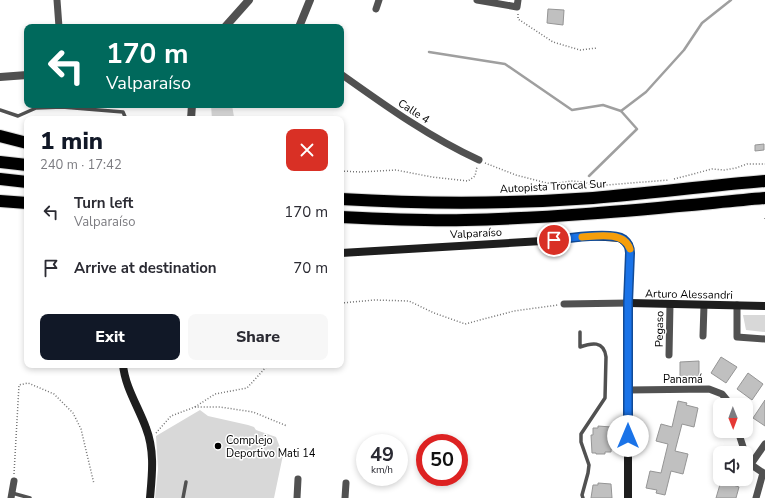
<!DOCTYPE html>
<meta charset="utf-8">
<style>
body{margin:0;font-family:"Nunito Sans",sans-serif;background:#f7f7f7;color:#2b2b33;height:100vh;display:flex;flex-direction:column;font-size:15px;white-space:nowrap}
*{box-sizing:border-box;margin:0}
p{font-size:13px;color:#7c7c81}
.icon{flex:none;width:22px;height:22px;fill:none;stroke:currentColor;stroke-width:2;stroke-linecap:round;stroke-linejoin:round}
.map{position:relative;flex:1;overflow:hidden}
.panel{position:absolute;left:24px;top:116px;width:320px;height:252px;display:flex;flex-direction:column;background:#fff;border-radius:8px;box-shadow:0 2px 6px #0003}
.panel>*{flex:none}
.banner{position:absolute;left:24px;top:24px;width:320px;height:84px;border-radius:8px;box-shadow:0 2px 6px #0003;background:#00695c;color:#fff;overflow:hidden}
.needle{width:26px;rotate:179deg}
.buttons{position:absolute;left:713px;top:398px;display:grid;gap:8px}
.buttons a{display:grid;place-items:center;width:40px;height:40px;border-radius:8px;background:#fff;box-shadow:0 2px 6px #0003;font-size:20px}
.speed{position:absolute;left:356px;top:434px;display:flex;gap:8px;font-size:20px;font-weight:700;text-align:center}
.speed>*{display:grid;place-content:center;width:52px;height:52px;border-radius:50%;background:#fff;box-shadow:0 2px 6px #0003;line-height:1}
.speed small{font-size:10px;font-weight:400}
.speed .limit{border:6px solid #d22;background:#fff;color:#111}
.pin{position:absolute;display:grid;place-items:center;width:34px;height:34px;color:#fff;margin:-17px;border:2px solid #fff;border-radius:50%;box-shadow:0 1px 4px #0007}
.me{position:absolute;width:44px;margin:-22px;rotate:0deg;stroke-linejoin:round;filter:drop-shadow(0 0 3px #0008)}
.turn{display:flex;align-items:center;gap:14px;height:84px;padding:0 16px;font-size:18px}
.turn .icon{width:52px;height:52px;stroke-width:2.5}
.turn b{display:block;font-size:28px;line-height:34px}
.round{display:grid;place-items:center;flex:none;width:42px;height:42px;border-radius:8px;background:#f7f7f7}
.headline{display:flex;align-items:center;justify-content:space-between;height:68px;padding:0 16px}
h1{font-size:24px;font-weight:800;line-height:30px;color:#111827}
.button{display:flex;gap:8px;margin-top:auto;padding:8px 16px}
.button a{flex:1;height:46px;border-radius:8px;background:#111827;color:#fff;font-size:16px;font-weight:800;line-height:46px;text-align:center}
.button a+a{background:#f7f7f7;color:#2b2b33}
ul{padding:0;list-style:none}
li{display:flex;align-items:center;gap:12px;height:56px;padding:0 16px}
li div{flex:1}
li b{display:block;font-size:15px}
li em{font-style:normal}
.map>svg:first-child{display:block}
.green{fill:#d8d8d8}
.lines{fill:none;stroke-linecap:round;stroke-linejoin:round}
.stream{stroke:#9f9f9f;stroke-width:2.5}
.building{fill:#c0c0c0;stroke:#959595}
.motorway-casing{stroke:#dbdbdb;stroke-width:14}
.path{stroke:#737373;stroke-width:1.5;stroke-dasharray:1 2;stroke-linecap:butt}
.service{stroke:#515151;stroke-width:3.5}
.minor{stroke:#515151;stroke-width:7}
.tertiary{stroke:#515151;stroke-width:8}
.secondary{stroke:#1e1e1e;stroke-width:8}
.motorway{stroke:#000;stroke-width:12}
.route-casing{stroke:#114b97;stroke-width:10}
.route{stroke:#1a73e8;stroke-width:7}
.slow{stroke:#f59e0b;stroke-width:7}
.poi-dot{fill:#000;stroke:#fff;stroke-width:1.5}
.labels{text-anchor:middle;stroke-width:3;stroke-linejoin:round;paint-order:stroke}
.street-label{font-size:11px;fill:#000;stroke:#fff}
.poi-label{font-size:11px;fill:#000;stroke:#fff;text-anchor:start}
</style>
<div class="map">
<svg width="765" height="498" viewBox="0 0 765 498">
<rect width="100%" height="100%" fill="#fff"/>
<!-- green -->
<g class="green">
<polygon points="211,105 232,105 234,117 212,119"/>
<polygon points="743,315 765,315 765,332 746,330"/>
<polygon points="200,410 208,416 248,425 254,427 256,430 276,437 283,455 274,498 155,498 158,469 156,436"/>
</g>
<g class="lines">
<!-- stream -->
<g class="stream">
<polyline points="429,52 505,64 572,110 603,105 621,111 637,129 589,176"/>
<polyline points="621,111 646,92 684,50 702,23 731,0"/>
</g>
</g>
<!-- building -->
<g class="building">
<polygon points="548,9 564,10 563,25 547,23"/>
<polygon points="764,144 764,150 755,151 755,145"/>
<polygon points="721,357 737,367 726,383 711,373"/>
<polygon points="699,361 699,381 680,381 680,362"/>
<polygon points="748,373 763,384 752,400 737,389"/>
<polygon points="765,400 765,426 753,418"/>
<polygon points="678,401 687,403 686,405 698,408 694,427 682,424 675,451 688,454 683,474 671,471 665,495 656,493 657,490 646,488 650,471 661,473 668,444 656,441 661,424 672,427"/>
<polygon points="598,426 611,427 611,433 612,433 611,452 605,452 605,454 596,454 596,453 592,453 591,435 593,435 593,428 598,428"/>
<polygon points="721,481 739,487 736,498 716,498"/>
<polygon points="598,483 611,484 612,498 591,498 593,485 598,485"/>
</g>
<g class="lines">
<defs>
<g id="motorway">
<polyline points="0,136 27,143"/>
<polyline points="0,162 27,165"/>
<polyline points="0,179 27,182"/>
<path d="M 341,199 C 425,204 509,204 593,198 C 650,193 708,186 765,181"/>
<polyline points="0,201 27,203"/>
<path d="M 341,217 C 382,219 424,221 465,220 C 565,218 666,207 765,198"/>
</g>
</defs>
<!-- motorway casing -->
<use href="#motorway" class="motorway-casing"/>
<!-- path -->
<g class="path">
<polyline points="518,14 518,19 553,42 580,50 597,48"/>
<polyline points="485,163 516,175 543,182 552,184 571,181 584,182 594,186 669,180"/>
<polyline points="341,171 360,172 396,170 432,177 468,181 475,176 477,167"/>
<polyline points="674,179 712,169 724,170 736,168 747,164 765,164"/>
<polyline points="765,218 765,219"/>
<polyline points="341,303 375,300 409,301 434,313 465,324 514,311 558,305"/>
<polyline points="195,407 215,394 247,388 268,365"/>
<polyline points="156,433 171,416 195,407 220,407 253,412 287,426"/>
<polyline points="14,474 19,385 28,383 54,394 73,413 81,429 94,484"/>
</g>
<!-- service -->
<g class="service">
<polyline points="0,110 18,116 36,108 62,107 123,112 126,119"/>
<path d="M 580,332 L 580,347 C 591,343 604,340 606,357 L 605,398 L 581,434 L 581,442 L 589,465 L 588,473 L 582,495 L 583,498"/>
<polyline points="12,493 30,498"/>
<polyline points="183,498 186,482"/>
</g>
<!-- minor -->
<g class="minor">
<polyline points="57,0 59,27"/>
<polyline points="477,0 517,7 518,0"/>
<polyline points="376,9 379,0"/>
<path d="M 341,74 C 386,106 429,137 479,160"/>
<polyline points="564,304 629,303"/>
<polyline points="737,305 737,337 765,339"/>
<polyline points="703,336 704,305"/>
<polyline points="669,355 670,304"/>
<polyline points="628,390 709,389 722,394 731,405"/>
<polyline points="738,431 745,453"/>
<polyline points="746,456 753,466 765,474"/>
<polyline points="751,464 765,444"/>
<polyline points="11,498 14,481"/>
<polyline points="297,498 298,479"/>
<polyline points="345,498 346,483"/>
<polyline points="756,498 763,473"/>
</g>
<!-- tertiary -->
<g class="tertiary">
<polyline points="225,27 249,0"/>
<polyline points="299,27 310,0"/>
<polyline points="0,77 27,75"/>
<polyline points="191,119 192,105"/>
</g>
<!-- secondary -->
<g class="secondary">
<polyline points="341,253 542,241 591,236 620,238 629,245 630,253 628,312 628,498"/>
<polyline points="629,303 765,306"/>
<path d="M 123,365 C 125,387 139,408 146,428 C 155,451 152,475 150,498"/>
</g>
<!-- motorway -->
<use href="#motorway" class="motorway"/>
</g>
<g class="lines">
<defs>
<path id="route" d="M 554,240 C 568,238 613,232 623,239 C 628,243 630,248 630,253 L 628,303 L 628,436"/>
</defs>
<!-- route casing -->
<use href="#route" class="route-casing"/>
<!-- route -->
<use href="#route" class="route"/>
<!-- slow -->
<path class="slow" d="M 582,237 C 597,236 624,231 630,249"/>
</g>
<!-- markers -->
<circle class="poi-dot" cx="218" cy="446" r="4"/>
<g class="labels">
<!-- street labels -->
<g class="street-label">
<text transform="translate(414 111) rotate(33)" y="4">Calle 4</text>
<text transform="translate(553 186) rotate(-3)" y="4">Autopista Troncal Sur</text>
<text transform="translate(476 233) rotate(-3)" y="4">Valparaíso</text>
<text transform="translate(689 294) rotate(1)" y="4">Arturo Alessandri</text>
<text transform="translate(659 329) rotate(-89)" y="4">Pegaso</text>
<text x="683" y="383">Panamá</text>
</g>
<!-- poi labels -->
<g class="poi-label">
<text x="226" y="444">Complejo<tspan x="226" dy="13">Deportivo Mati 14</tspan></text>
</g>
</g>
</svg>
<div class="buttons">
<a><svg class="needle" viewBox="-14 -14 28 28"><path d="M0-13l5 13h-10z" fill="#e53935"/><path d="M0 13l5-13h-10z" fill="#7c7c81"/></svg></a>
<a><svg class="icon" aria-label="sound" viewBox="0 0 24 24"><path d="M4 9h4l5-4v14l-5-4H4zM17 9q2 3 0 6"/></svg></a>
</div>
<div class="speed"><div>49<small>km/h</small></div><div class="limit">50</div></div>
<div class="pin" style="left:554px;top:240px;background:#d93025"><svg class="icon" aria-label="arrive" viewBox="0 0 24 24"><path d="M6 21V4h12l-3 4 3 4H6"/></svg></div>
<svg class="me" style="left:628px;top:436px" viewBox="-20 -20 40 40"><circle r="19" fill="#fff"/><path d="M0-13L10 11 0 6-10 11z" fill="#1a73e8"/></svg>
<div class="banner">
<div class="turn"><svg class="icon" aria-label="left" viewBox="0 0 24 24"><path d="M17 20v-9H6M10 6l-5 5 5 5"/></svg><div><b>170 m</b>Valparaíso</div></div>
</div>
<section class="panel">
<div class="headline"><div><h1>1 min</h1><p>240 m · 17:42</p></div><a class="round" style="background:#d93025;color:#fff"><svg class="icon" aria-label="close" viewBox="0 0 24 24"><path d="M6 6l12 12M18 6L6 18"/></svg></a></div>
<ul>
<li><svg class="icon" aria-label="left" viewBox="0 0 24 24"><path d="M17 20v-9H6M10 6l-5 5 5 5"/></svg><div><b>Turn left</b><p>Valparaíso</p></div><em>170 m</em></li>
<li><svg class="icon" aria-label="arrive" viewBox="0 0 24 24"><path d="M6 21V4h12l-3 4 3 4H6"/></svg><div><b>Arrive at destination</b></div><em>70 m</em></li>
</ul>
<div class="button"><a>Exit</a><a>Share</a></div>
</section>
</div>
